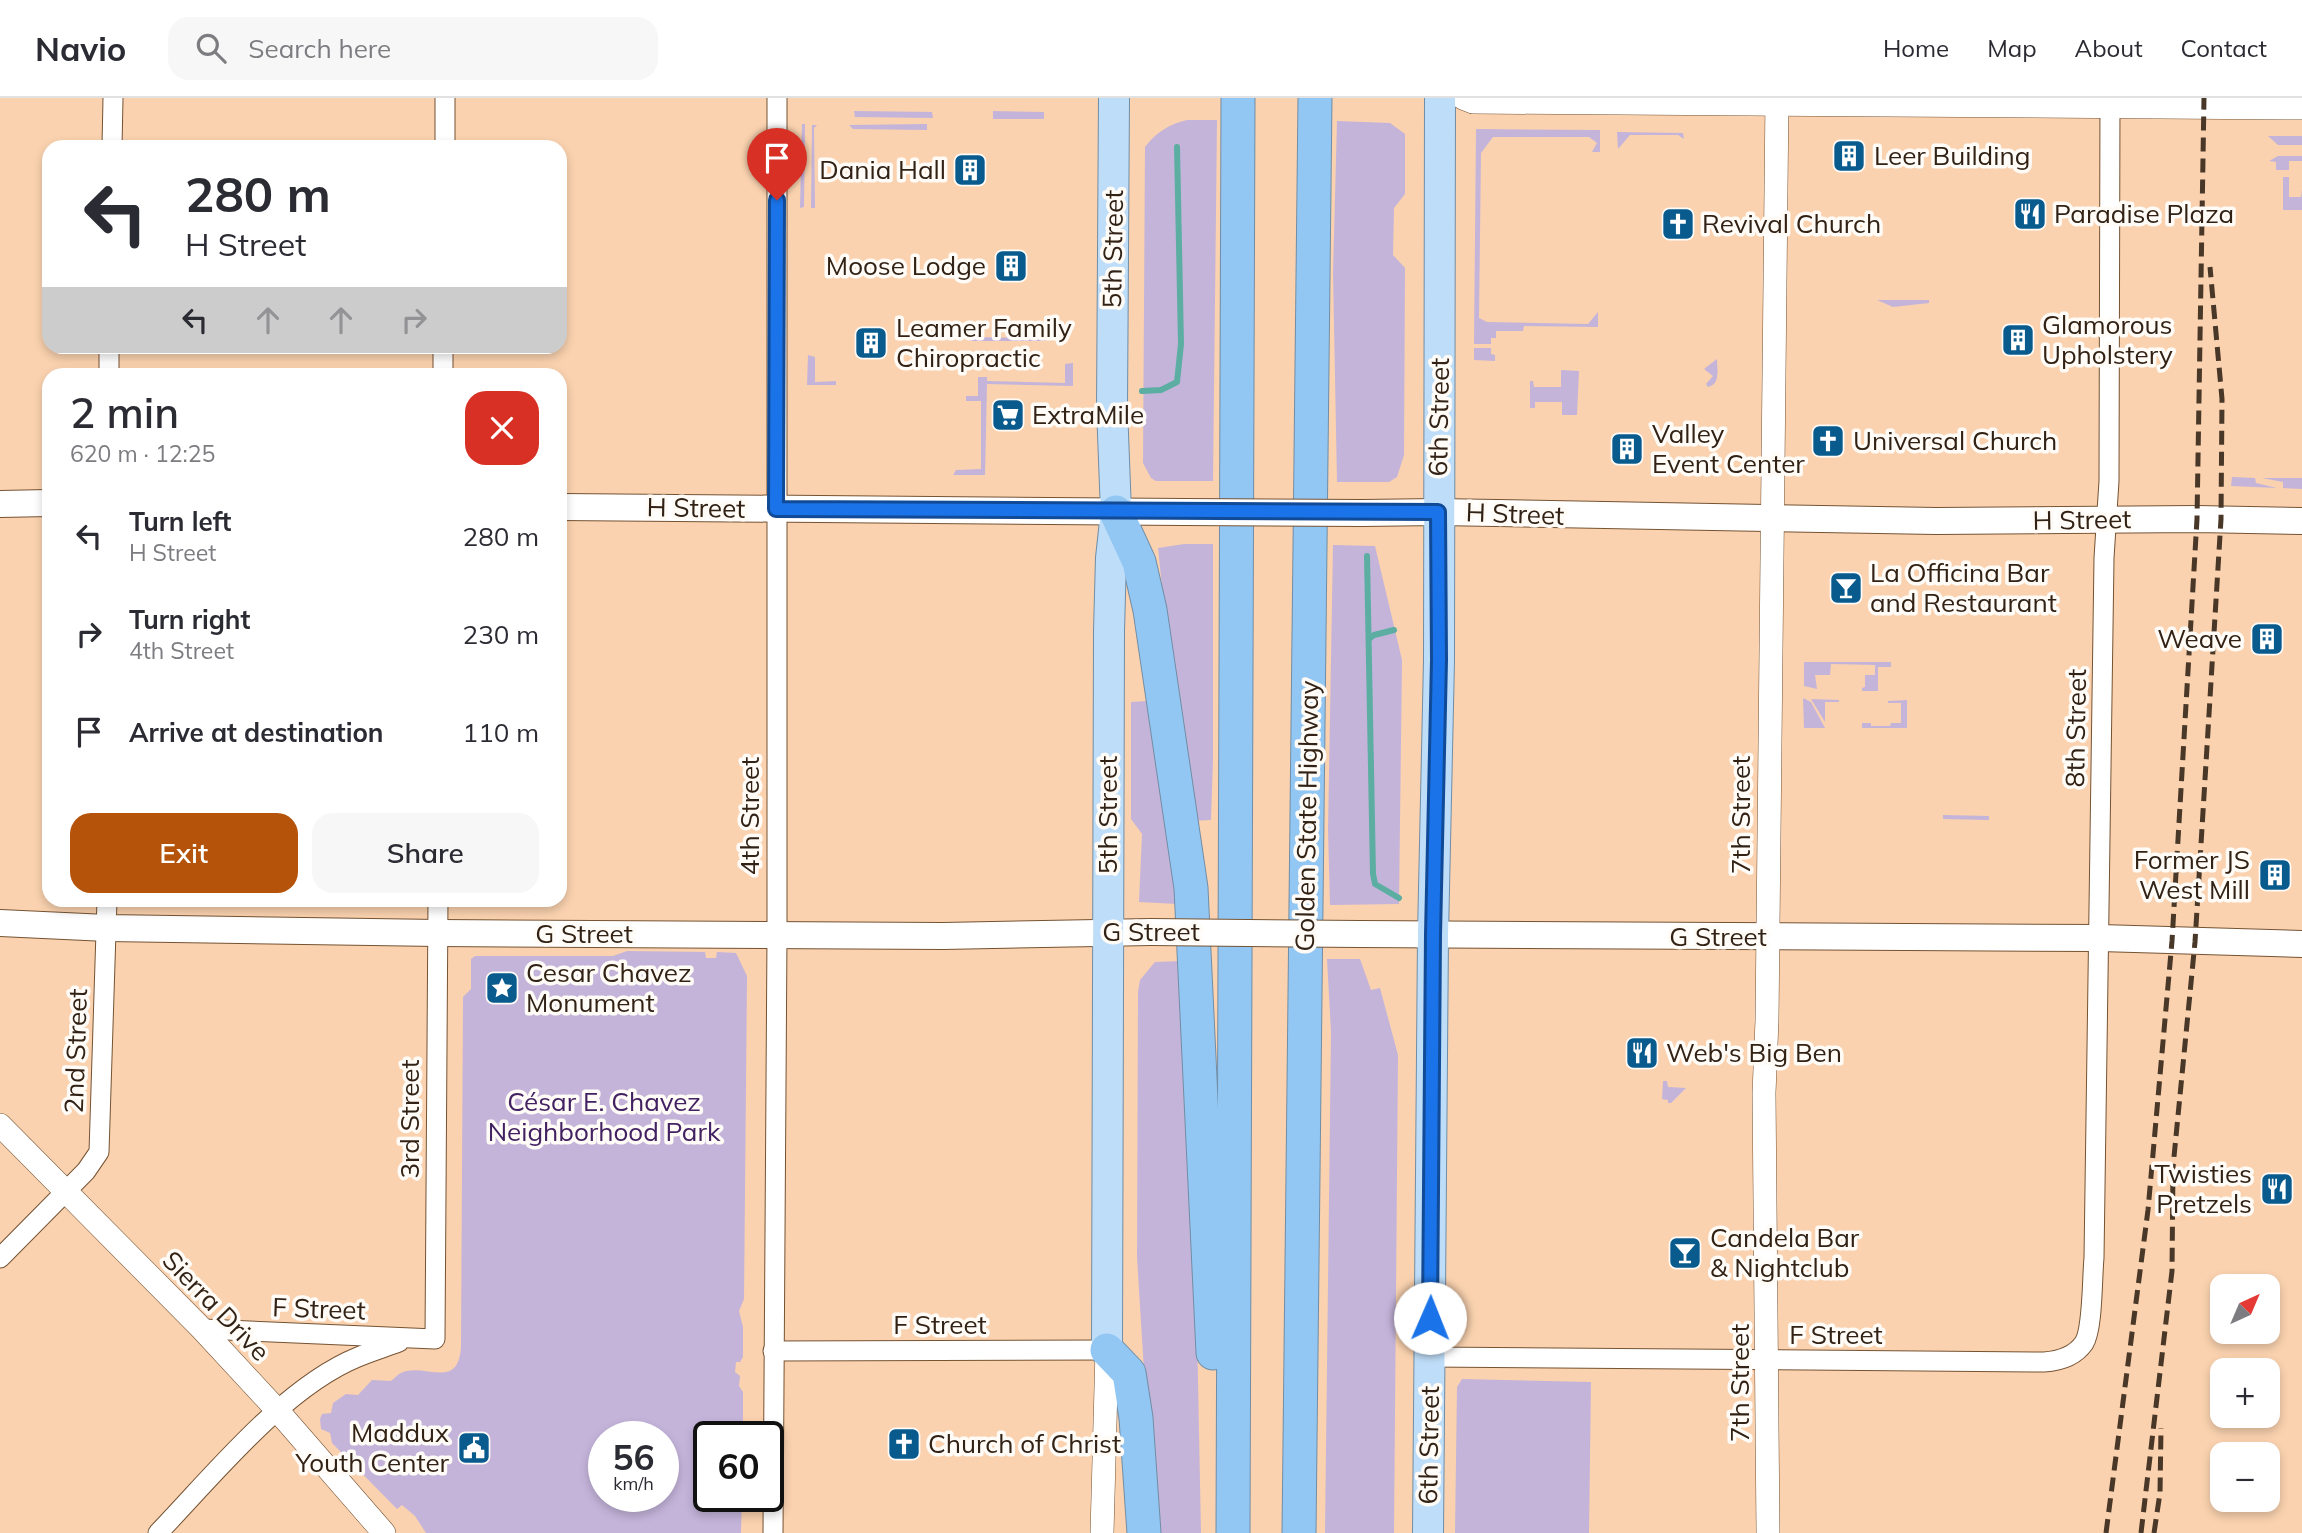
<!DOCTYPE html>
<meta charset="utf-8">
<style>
body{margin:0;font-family:Mulish,sans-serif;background:#f7f7f7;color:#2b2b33;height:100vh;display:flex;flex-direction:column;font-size:26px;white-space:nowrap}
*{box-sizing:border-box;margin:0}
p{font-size:23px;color:#7c7c81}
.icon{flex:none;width:38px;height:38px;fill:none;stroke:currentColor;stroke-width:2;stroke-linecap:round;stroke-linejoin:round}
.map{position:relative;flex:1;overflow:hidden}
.side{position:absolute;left:42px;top:270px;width:525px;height:539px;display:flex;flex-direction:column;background:#fff;border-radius:21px;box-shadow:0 4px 10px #0003}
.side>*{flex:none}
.banner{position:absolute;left:42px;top:42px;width:525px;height:214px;border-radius:21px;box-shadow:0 4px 10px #0003;background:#fff;color:#2b2b33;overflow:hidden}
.needle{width:46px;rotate:44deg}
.buttons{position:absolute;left:2210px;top:1176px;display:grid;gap:14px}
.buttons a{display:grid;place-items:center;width:70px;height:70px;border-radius:14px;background:#fff;box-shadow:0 4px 10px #0003;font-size:35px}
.speed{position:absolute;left:588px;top:1323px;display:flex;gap:14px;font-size:35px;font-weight:700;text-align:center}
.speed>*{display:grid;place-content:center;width:91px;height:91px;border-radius:50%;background:#fff;box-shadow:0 4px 10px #0003;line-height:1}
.speed small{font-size:18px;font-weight:400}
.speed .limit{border:4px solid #111;border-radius:10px;background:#fff;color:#111}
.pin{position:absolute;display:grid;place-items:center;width:60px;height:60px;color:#fff;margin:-72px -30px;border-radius:50% 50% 50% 0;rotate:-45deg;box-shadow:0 0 7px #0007}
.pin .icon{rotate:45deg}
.me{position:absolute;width:77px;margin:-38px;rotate:1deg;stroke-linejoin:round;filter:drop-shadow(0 0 5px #0008)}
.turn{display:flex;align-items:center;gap:24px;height:147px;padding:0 28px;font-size:32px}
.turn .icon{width:91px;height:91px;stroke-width:2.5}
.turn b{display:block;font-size:49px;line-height:60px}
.lanes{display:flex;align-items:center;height:66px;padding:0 28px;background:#0003;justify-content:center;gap:35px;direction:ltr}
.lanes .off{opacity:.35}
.round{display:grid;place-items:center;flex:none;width:74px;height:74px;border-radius:21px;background:#f7f7f7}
.head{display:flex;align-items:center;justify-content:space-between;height:119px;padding:0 28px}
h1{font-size:42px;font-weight:600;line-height:52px}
.primary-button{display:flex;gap:14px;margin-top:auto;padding:14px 28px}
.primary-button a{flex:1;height:80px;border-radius:21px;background:#b45309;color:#fff;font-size:28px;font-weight:600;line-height:80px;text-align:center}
.primary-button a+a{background:#f7f7f7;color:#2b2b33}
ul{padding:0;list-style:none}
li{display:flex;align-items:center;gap:21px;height:98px;padding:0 28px}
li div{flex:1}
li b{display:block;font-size:26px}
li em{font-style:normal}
header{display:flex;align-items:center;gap:42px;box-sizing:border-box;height:98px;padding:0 35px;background:#fff;border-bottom:2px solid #e1e1e2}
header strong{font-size:33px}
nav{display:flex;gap:38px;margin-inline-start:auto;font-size:24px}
.search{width:490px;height:63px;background:#f7f7f7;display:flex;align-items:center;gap:18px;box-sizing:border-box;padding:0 24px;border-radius:21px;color:#7c7c81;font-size:26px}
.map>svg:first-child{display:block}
.green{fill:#c4b4da;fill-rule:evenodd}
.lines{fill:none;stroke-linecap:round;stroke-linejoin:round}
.stream{stroke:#5caea3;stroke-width:6}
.minor-casing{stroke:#755333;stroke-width:21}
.tertiary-casing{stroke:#755333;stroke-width:24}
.secondary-casing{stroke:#755333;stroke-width:28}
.primary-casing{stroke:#718da5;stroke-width:32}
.motorway-casing{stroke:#718da5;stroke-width:35}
.minor{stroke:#fff;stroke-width:19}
.tertiary{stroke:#fff;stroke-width:23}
.secondary{stroke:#fff;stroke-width:26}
.primary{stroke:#beddf8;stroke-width:30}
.motorway{stroke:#93c7f3;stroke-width:33}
.rail{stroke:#493727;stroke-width:5;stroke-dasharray:14 7;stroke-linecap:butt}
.secondary-bridge-casing{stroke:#755333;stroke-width:28;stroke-linecap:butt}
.secondary-bridge{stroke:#fff;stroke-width:26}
.route-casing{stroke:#114b97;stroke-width:18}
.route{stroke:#1a73e8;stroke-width:12}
.labels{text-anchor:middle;stroke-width:7;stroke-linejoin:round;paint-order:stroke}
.poi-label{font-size:26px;fill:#312215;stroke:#fffbf7;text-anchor:start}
.street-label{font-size:26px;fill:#312215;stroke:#fffbf7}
.park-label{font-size:26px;fill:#422162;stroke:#fffbf7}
</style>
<header>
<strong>Navio</strong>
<div class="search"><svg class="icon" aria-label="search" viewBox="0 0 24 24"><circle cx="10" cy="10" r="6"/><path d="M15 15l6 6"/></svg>Search here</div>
<nav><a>Home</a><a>Map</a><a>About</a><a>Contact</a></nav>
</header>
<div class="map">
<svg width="2302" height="1435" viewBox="0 0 2302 1435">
<rect width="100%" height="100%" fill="#fad2af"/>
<!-- green -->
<g class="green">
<polygon points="854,13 932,14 933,20 855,19"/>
<polygon points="993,13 1044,14 1044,21 993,21"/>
<path d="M 1187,22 L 1217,22 L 1213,383 L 1156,383 L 1151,380 L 1143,365 L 1145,49 C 1156,34 1170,26 1187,22 Z"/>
<polygon points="1337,23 1390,25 1405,36 1405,96 1394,110 1393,157 1405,170 1404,357 1397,379 1389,384 1337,384 1333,175"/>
<polygon points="802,26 805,26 804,109 800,110"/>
<polygon points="927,26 927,32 853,31 849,27"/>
<polygon points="812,27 817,27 814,30 815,110 811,110"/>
<polygon points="1476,31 1600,32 1600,54 1592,54 1597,45 1589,39 1493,39 1481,55 1479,220 1487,224 1588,226 1598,214 1598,229 1524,228 1523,233 1496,233 1496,240 1491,240 1491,246 1474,246"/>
<polygon points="1617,34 1683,35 1684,41 1678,37 1630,37 1618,51"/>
<polygon points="2268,38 2302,38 2302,47 2278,47"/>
<polygon points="2278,58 2302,58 2302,63 2289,63 2289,72 2276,72 2276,64 2269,63"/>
<polygon points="2283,79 2289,79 2289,99 2301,99 2302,92 2302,112 2283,112"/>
<polygon points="1877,202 1929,202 1929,205 1893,209"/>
<polygon points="967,239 1045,240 1045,243 970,243"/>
<polygon points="1474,250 1491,250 1491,256 1495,257 1495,263 1474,262"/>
<polygon points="808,257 815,259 815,284 836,283 836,287 807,287"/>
<path d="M 1717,261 C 1717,271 1721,286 1708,289 L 1706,286 L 1713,278 L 1704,271 Z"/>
<polygon points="1073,265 1073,288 987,286 985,377 953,377 956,372 981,371 981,303 966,303 966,298 978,298 978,279 987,279 987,283 1065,285 1065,266"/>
<polygon points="1561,272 1579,273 1577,317 1562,317 1562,304 1535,304 1535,310 1530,310 1530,283 1533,283 1534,289 1561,289"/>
<polygon points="2232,379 2255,380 2256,385 2277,390 2231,388"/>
<polygon points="2262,380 2302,380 2302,391 2283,390 2283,384"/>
<polygon points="1184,446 1213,446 1213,663 1211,722 1190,723 1178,644 1158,450"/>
<polygon points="1333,447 1375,448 1402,562 1399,806 1330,807 1328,732"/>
<polygon points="1804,564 1891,564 1891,569 1878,569 1878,593 1862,593 1862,590 1865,589 1865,577 1875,577 1875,567 1831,566 1830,577 1815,577 1817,591 1804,588"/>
<polygon points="1803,600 1811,604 1825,630 1804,630"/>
<polygon points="1811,601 1839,602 1839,604 1825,604 1825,624"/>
<polygon points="1907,602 1907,630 1862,630 1862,625 1871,625 1871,628 1890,628 1891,625 1901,625 1901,605 1888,605 1888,603"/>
<polygon points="1147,603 1177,806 1139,804 1142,736 1131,721 1131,604"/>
<polygon points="1943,717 1989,718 1989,722 1943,721"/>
<path d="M 627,853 L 705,854 L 706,860 L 716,860 L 717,854 L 736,855 L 747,878 L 744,1201 L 739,1213 L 743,1229 L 743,1259 L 740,1264 L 736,1264 L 735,1274 L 740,1278 L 739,1288 L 743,1294 L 743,1339 L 709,1339 L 709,1398 L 742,1398 L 741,1435 L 426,1435 L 415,1418 L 402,1407 L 397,1411 L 332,1345 L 330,1335 L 321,1331 L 320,1321 L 322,1316 L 331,1315 L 333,1305 L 346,1296 L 358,1297 L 372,1282 L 391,1283 C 394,1281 396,1278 399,1276 C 422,1262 458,1295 461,1249 L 463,899 L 471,891 L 471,861 L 475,858 L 613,858 ZM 604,1339 L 663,1339 L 663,1398 L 604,1398 Z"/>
<polygon points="1327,861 1360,861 1371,892 1380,890 1398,957 1394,1435 1325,1435 1331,934"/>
<polygon points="1181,863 1195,1131 1201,1435 1154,1435 1137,1159 1138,894 1140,882 1155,864"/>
<polygon points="1663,983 1667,983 1668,989 1686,990 1671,1005 1668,1005 1668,1002 1662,1001"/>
<polygon points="1462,1281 1591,1284 1589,1435 1455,1435 1457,1289"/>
</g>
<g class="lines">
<!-- stream -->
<g class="stream">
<polyline points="1142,293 1161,292 1177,284 1181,246 1177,49"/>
<polyline points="1367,458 1373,776 1375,786 1399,800"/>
<polyline points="1369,541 1374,537 1394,532"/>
</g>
<defs>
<g id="minor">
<polyline points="112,49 113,0"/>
<polyline points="445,49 445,0"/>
<polyline points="109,276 109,248"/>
<polyline points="443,276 443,248"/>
<polyline points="0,1160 86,1073 99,1054 107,802"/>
<polyline points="202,1231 435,1241 438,802"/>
<polyline points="773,1253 1107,1252"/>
<path d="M 1430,1259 L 2044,1264 C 2059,1263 2075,1258 2084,1245 C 2093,1231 2092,1179 2094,1160 L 2104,460 L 2109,383 L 2110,0"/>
<path d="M 158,1435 C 213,1378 284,1289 358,1259 C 372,1253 386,1249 399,1244"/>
<polyline points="773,1435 777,837 777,0"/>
</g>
<g id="tertiary">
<polyline points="1463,0 1473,4 2302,10"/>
<polyline points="0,1027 202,1231 277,1312 384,1435"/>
<polyline points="1102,1435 1107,1252"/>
<polyline points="1768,1435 1764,995 1767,922 1777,0"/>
</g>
<g id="secondary">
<polyline points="0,406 49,405"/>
<polyline points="560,409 1184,414"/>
<polyline points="1362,415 1438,414 1936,423 2197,421 2302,423"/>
<polyline points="0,825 107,830 438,835 943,838 1151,834"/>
<polyline points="1360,836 2100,840 2302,846"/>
</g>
<g id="primary">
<polyline points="1107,1252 1109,533 1111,460 1116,414 1112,310 1114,0"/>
<polyline points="1428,1435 1433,837 1439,562 1440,0"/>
</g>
<g id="motorway">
<polyline points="1116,414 1139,464 1150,512 1191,790 1213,1255"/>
<polyline points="1107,1252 1129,1275 1136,1320 1144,1435"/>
<polyline points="1233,1435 1238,0"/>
<polyline points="1299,1435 1315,0"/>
</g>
</defs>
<!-- minor casing -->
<use href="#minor" class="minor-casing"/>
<!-- tertiary casing -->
<use href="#tertiary" class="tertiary-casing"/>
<!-- secondary casing -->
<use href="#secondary" class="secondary-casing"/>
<!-- primary casing -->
<use href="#primary" class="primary-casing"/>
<!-- motorway casing -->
<use href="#motorway" class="motorway-casing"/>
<!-- minor -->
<use href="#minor" class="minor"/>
<!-- tertiary -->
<use href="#tertiary" class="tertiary"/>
<!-- secondary -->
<use href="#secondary" class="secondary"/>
<!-- primary -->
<use href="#primary" class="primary"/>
<!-- motorway -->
<use href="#motorway" class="motorway"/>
<!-- rail -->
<g class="rail">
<polyline points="2106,1435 2148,1112 2172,843 2197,421 2204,0"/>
<polyline points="2141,1435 2172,1173 2173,1069 2195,844 2221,421 2222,301 2210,169"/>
<polyline points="2154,1435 2160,1395 2161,1330"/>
</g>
<defs>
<g id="secondary-bridge">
<polyline points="1184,414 1362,415"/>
<polyline points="1151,834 1360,836"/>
</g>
</defs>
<!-- secondary-bridge casing -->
<use href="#secondary-bridge" class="secondary-bridge-casing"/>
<!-- secondary-bridge -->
<use href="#secondary-bridge" class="secondary-bridge"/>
</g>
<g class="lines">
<defs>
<polyline id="route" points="777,102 776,411 1438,414 1439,562 1433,837 1430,1220"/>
</defs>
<!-- route casing -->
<use href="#route" class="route-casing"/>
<!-- route -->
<use href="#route" class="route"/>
</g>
<!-- icons -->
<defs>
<symbol id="building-square" viewBox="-11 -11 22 22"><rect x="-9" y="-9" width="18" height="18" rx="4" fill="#095b8e" stroke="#fffbf7"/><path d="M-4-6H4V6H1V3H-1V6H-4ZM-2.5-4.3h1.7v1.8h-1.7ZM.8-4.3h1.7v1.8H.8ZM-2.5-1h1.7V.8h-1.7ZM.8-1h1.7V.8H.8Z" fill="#fff"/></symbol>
<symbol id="restaurant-square" viewBox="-11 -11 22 22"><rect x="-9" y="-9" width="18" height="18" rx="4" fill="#095b8e" stroke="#fffbf7"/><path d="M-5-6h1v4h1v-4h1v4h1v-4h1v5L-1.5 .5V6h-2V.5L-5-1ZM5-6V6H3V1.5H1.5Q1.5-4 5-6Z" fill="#fff"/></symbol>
<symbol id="church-square" viewBox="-11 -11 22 22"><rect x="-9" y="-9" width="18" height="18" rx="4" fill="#095b8e" stroke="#fffbf7"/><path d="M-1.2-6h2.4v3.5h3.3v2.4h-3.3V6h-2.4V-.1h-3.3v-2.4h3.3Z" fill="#fff"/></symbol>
<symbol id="supermarket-square" viewBox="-11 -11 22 22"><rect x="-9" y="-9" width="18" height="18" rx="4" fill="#095b8e" stroke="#fffbf7"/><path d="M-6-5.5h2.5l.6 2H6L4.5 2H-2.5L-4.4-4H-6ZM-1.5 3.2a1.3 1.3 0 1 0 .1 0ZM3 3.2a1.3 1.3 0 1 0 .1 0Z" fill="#fff"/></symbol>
<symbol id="bar-square" viewBox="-11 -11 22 22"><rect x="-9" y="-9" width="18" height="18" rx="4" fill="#095b8e" stroke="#fffbf7"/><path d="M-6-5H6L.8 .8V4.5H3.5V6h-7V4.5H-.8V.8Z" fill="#fff"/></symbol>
<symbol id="sight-square" viewBox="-11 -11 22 22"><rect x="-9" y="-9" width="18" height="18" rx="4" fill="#095b8e" stroke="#fffbf7"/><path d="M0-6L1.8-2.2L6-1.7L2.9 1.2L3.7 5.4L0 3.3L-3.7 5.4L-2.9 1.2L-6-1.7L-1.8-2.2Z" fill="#fff"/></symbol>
<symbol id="civic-square" viewBox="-11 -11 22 22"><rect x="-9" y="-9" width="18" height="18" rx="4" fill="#095b8e" stroke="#fffbf7"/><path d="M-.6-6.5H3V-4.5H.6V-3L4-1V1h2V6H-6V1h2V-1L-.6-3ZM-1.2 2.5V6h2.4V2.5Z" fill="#fff"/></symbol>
</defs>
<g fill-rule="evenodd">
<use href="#building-square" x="1830" y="39" width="38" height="38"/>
<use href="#building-square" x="951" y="53" width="38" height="38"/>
<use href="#restaurant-square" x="2011" y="97" width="38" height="38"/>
<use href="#church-square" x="1659" y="107" width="38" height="38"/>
<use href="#building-square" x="992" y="149" width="38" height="38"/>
<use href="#building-square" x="1999" y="223" width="38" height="38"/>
<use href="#building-square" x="852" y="226" width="38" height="38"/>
<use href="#supermarket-square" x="989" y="298" width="38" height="38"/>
<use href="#church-square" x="1809" y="324" width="38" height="38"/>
<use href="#building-square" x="1608" y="332" width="38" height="38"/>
<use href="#bar-square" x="1827" y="471" width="38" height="38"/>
<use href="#building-square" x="2248" y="522" width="38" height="38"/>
<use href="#building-square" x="2256" y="758" width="38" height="38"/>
<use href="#sight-square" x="483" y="871" width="38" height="38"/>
<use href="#restaurant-square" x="1623" y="936" width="38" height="38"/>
<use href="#restaurant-square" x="2258" y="1072" width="38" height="38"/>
<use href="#bar-square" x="1666" y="1136" width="38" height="38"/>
<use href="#church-square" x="885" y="1327" width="38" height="38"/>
<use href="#civic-square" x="455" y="1331" width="38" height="38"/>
</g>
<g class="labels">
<!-- poi labels -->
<g class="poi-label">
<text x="1874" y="67">Leer Building</text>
<text x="946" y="81" text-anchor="end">Dania Hall</text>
<text x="2054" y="125">Paradise Plaza</text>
<text x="1702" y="135">Revival Church</text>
<text x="986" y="177" text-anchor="end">Moose Lodge</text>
<text x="2042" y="236">Glamorous<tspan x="2042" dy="30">Upholstery</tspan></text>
<text x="896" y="239">Leamer Family<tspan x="896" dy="30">Chiropractic</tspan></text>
<text x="1032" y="326">ExtraMile</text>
<text x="1652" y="345">Valley<tspan x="1652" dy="30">Event Center</tspan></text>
<text x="1853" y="352">Universal Church</text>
<text x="1870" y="484">La Officina Bar<tspan x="1870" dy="30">and Restaurant</tspan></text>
<text x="2242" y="550" text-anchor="end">Weave</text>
<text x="2250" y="771" text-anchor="end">Former JS<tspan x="2250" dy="30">West Mill</tspan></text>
<text x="526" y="884">Cesar Chavez<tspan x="526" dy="30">Monument</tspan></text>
<text x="1666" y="964">Web's Big Ben</text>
<text x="2252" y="1085" text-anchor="end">Twisties<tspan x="2252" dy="30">Pretzels</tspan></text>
<text x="1710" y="1149">Candela Bar<tspan x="1710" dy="30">&amp; Nightclub</tspan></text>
<text x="449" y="1344" text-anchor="end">Maddux<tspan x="449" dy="30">Youth Center</tspan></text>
<text x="928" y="1355">Church of Christ</text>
</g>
<!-- street labels -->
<g class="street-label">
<text transform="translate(1113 151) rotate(-89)" y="9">5th Street</text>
<text transform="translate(1439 319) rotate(-89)" y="9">6th Street</text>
<text transform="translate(696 410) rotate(1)" y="9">H Street</text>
<text transform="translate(1515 416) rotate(2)" y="9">H Street</text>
<text transform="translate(2082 422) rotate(-1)" y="9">H Street</text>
<text transform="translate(2076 630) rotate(-89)" y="9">8th Street</text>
<text transform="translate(1108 717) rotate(-90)" y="9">5th Street</text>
<text transform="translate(1741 717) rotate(-90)" y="9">7th Street</text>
<text transform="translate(750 718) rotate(-90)" y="9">4th Street</text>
<text transform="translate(1307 718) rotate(-89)" y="9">Golden State Highway</text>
<text x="1151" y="843">G Street</text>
<text x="584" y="845">G Street</text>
<text x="1718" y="848">G Street</text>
<text transform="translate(76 953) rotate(-88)" y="9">2nd Street</text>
<text transform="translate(410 1021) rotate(-90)" y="9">3rd Street</text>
<text transform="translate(216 1208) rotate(46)" y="9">Sierra Drive</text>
<text transform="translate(319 1211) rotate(2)" y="9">F Street</text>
<text x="940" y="1236">F Street</text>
<text x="1836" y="1246">F Street</text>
<text transform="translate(1740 1285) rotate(-90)" y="9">7th Street</text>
<text transform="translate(1429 1347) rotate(-89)" y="9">6th Street</text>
</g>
<!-- park labels -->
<g class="park-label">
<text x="604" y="1013">César E. Chavez<tspan x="604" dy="30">Neighborhood Park</tspan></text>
</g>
</g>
</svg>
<div class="buttons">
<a><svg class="needle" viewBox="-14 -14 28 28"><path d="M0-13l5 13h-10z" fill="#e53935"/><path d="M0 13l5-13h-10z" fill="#7c7c81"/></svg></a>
<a>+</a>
<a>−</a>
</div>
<div class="speed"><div>56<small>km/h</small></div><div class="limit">60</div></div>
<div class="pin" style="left:777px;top:102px;background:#d93025"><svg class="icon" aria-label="arrive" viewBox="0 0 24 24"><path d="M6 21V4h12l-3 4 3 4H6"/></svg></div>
<svg class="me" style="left:1430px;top:1220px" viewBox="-20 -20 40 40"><circle r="19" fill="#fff"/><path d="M0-13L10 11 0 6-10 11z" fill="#1a73e8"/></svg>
<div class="banner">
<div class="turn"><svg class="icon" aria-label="left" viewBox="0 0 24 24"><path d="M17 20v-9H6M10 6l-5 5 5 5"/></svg><div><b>280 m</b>H Street</div></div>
<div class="lanes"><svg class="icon" aria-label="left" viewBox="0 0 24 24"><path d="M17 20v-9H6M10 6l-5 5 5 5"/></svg><svg class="icon off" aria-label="ahead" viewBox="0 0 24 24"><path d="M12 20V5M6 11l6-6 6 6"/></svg><svg class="icon off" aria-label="ahead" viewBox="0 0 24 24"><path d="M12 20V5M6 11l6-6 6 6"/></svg><svg class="icon off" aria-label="right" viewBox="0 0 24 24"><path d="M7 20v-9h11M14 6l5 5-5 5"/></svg></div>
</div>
<section class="side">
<div class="head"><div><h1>2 min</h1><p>620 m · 12:25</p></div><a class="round" style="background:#d93025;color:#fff"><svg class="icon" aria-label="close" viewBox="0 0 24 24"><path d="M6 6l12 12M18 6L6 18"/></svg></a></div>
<ul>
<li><svg class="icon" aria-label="left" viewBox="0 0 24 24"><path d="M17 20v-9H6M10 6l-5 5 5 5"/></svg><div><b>Turn left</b><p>H Street</p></div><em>280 m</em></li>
<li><svg class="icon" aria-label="right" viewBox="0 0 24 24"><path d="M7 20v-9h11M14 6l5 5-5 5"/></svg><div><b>Turn right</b><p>4th Street</p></div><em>230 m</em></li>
<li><svg class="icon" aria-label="arrive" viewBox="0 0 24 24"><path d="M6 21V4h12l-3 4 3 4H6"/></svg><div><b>Arrive at destination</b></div><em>110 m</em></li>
</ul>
<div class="primary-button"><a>Exit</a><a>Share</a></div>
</section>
</div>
